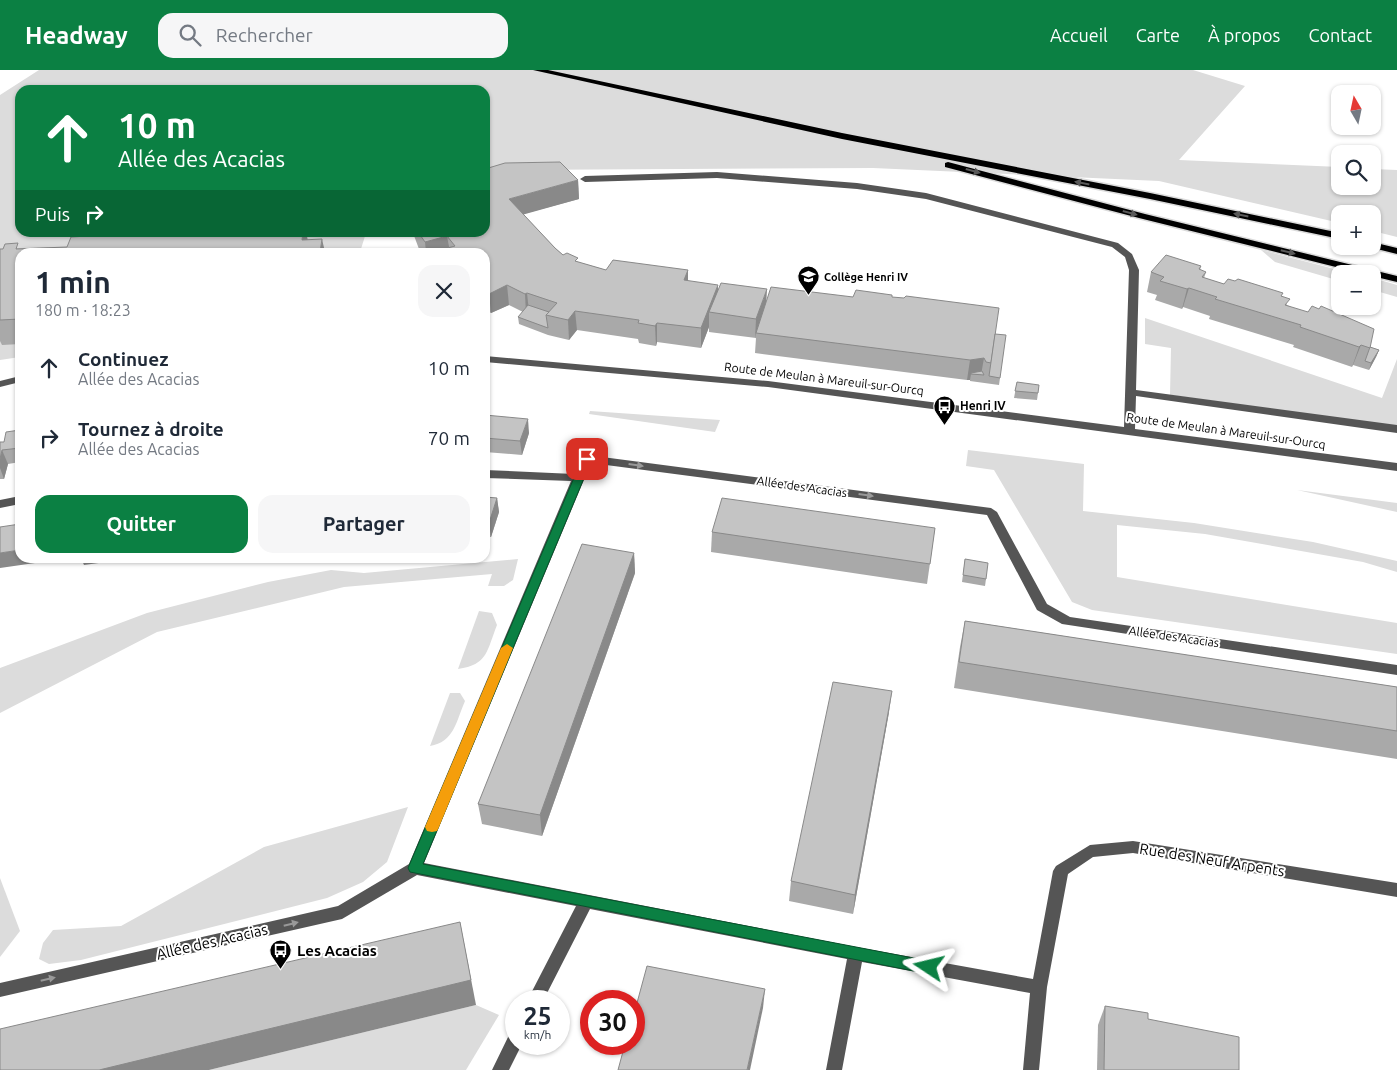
<!DOCTYPE html>
<html lang="fr">
<meta charset="utf-8">
<style>
body{margin:0;font-family:Ubuntu,sans-serif;background:#f6f6f7;color:#1f2937;height:100vh;display:flex;flex-direction:column;font-size:19px;white-space:nowrap}
*{box-sizing:border-box;margin:0}
p{font-size:16px;color:#747a83}
.icon{flex:none;width:28px;height:28px;fill:none;stroke:currentColor;stroke-width:2;stroke-linecap:round;stroke-linejoin:round}
.map{position:relative;flex:1;overflow:hidden}
.drawer{position:absolute;left:15px;top:178px;width:475px;height:315px;display:flex;flex-direction:column;background:#fff;border-radius:15px;box-shadow:0 1px 4px #0004}
.drawer>*{flex:none}
.top-card{position:absolute;left:15px;top:15px;width:475px;height:152px;border-radius:15px;box-shadow:0 1px 4px #0004;background:#0b8043;color:#fff;overflow:hidden}
.needle{width:32px;rotate:351deg}
.buttons{position:absolute;left:1331px;top:15px;display:grid;gap:10px}
.buttons a{display:grid;place-items:center;width:50px;height:50px;border-radius:10px;background:#fff;box-shadow:0 1px 4px #0004;font-size:25px}
.speed{position:absolute;left:505px;top:920px;display:flex;gap:10px;font-size:25px;font-weight:700;text-align:center}
.speed>*{display:grid;place-content:center;width:65px;height:65px;border-radius:50%;background:#fff;box-shadow:0 1px 4px #0004;line-height:1}
.speed small{font-size:12px;font-weight:400}
.speed .limit{border:8px solid #d22;background:#fff;color:#111}
.pin{position:absolute;display:grid;place-items:center;width:42px;height:42px;color:#fff;margin:-21px;border-radius:10px;box-shadow:0 2px 8px #0006}
.me{position:absolute;width:55px;margin:-28px;rotate:280deg;stroke-linejoin:round;filter:drop-shadow(0 0 4px #0008)}
.turn{display:flex;align-items:center;gap:18px;height:105px;padding:0 20px;font-size:22px}
.turn .icon{width:65px;height:65px;stroke-width:2.5}
.turn b{display:block;font-size:35px;line-height:42px}
.then{display:flex;align-items:center;height:48px;padding:0 20px;background:#0003;gap:10px;font-size:19px}
.round{display:grid;place-items:center;flex:none;width:52px;height:52px;border-radius:15px;background:#f6f6f7}
.summary{display:flex;align-items:center;justify-content:space-between;height:85px;padding:0 20px}
h1{font-size:30px;font-weight:700;line-height:38px}
.primary-button{display:flex;gap:10px;margin-top:auto;padding:10px 20px}
.primary-button a{flex:1;height:58px;border-radius:15px;background:#0b8043;color:#fff;font-size:20px;font-weight:700;line-height:58px;text-align:center}
.primary-button a+a{background:#f6f6f7;color:#1f2937}
ul{padding:0;list-style:none}
li{display:flex;align-items:center;gap:15px;height:70px;padding:0 20px}
li div{flex:1}
li b{display:block;font-size:19px}
li em{font-style:normal}
header{display:flex;align-items:center;gap:30px;box-sizing:border-box;height:70px;padding:0 25px;background:#0b8043;color:#fff}
header strong{font-size:24px}
nav{display:flex;gap:28px;margin-inline-start:auto;font-size:18px}
.search{width:350px;height:45px;background:#f6f6f7;display:flex;align-items:center;gap:12px;box-sizing:border-box;padding:0 18px;border-radius:15px;color:#747a83;font-size:19px}
.map>svg:first-child{display:block}
.green{fill:#dcdcdc}
.lines{fill:none;stroke-linecap:round;stroke-linejoin:round}
.major-casing{stroke:#dbdbdb;stroke-width:3}
.minor{fill:#555;fill-rule:evenodd}
.major{fill:#000;fill-rule:evenodd}
.wall{fill:#a9a9a9}
.shaded-wall{fill:#898989}
.building{fill:#c4c4c4;stroke:#898989}
.oneway{fill:#595959}
.oneway2{fill:#999}
.route{fill:#0b8043;stroke:#07532c}
.slow{fill:#f59e0b}
.labels{text-anchor:middle;stroke-width:4;stroke-linejoin:round;paint-order:stroke}
.far-poi-label{font-size:11px;font-weight:bold;fill:#000;stroke:#fff;text-anchor:start}
.street-label{font-size:12px;fill:#000;stroke:#fff}
.poi-label{font-size:12px;font-weight:bold;fill:#000;stroke:#fff;text-anchor:start}
.near-street-label{font-size:15px;fill:#000;stroke:#fff}
.near-poi-label{font-size:15px;font-weight:bold;fill:#000;stroke:#fff;text-anchor:start}
</style>
<header>
<strong>Headway</strong>
<div class="search"><svg class="icon" aria-label="search" viewBox="0 0 24 24"><circle cx="10" cy="10" r="6"/><path d="M15 15l6 6"/></svg>Rechercher</div>
<nav><a>Accueil</a><a>Carte</a><a>À propos</a><a>Contact</a></nav>
</header>
<div class="map">
<svg width="1397" height="1000" viewBox="0 0 1397 1000">
<rect width="100%" height="100%" fill="#fff"/>
<!-- green -->
<g class="green">
<polygon points="39,0 1193,0 1245,16 1179,90 1340,97 1340,116 1372,116 1373,99 1397,100 1397,167 1373,161 1372,144 1340,144 1340,153 1159,111 873,98 485,100 485,20 20,20 20,162 366,163 360,182 20,182 20,287 0,290 0,25"/>
<polygon points="1261,180 1354,204 1340,204 1340,211 1275,192"/>
<polygon points="1373,208 1397,215 1397,227 1373,220"/>
<polygon points="1145,248 1382,328 1397,289 1397,356 1170,325 1171,278 1145,274"/>
<polygon points="590,341 720,350 715,362 589,344"/>
<polygon points="968,380 1084,394 1083,441 1194,453 1313,472 1397,491 1397,502 1363,492 1205,464 1117,455 1117,507 1397,553 1397,584 1092,540 1072,532 994,400 966,396"/>
<polygon points="1297,420 1397,433 1397,442"/>
<polygon points="518,489 513,510 504,516 488,516 492,504 344,517 157,562 0,643 0,598 147,543 268,512 331,500 364,503"/>
<path d="M 479,541 L 492,543 L 497,555 C 487,580 488,595 458,599 Z"/>
<path d="M 450,623 L 460,623 L 465,631 C 456,652 454,672 430,676 Z"/>
<polygon points="408,737 387,792 363,812 327,828 81,890 49,894 39,889 43,873 53,860 121,856 264,777"/>
<polygon points="0,808 20,861 0,887"/>
<polygon points="476,935 499,945 466,1000 209,1000"/>
</g>
<g class="lines">
<defs>
<g id="major">
<polygon points="533,0 548,0 842,63 1150,123 1340,163 1340,169 1150,129 842,69"/>
<polygon points="948,92 1145,144 1397,206 1397,212 1372,206 1372,204 1364,204 1139,148 945,97 945,93"/>
<polygon points="1372,172 1397,178 1397,184 1369,177 1372,176"/>
</g>
</defs>
<!-- major casing -->
<use href="#major" class="major-casing"/>
<!-- minor -->
<g class="minor">
<polygon points="717,102 857,113 926,123 1118,173 1132,184 1139,200 1136,320 1397,355 1397,363 1136,326 1135,359 1397,393 1397,401 768,317 485,292 485,286 768,311 1124,357 1129,200 1125,187 1112,177 926,129 857,119 717,108 585,112 580,109 585,106"/>
<polygon points="20,306 20,312 0,317 0,311"/>
<polygon points="587,385 991,438 997,442 1047,534 1070,547 1397,595 1397,605 1062,554 1037,540 987,445 591,393 424,793 856,877 1033,909 1053,801 1056,796 1090,775 1133,771 1397,813 1397,827 1133,783 1093,787 1068,804 1047,917 1039,1000 1023,1000 1030,923 862,892 842,1000 826,1000 847,889 590,839 543,931 527,931 576,836 417,805 342,849 0,927 0,913 338,836 409,794 571,411 485,408 485,400 574,404 583,386"/>
<polygon points="20,426 20,434 0,438 0,430"/>
<polygon points="516,960 516,974 522,974 509,1000 492,1000 510,963"/>
</g>
<!-- major -->
<use href="#major" class="major"/>
</g>
<!-- wall -->
<g class="wall">
<polygon points="578,110 579,129 523,144 555,178 563,185 578,192 606,200 688,200 688,211 766,232 853,227 892,227 995,264 1000,308 999,315 970,311 970,310 967,310 755,283 756,268 709,262 709,257 701,278 657,272 656,276 639,273 638,269 577,260 569,270 548,265 519,254 518,247 523,242 509,235 491,243 485,240 485,182 422,182 419,179 413,163 485,162"/>
<polygon points="306,162 20,182 20,274 2,275 0,271 0,179 67,177"/>
<polygon points="1201,196 1200,200 1206,202 1204,208 1224,214 1282,226 1287,235 1370,277 1379,280 1376,287 1369,300 1353,295 1352,297 1293,277 1294,275 1209,249 1210,246 1183,237 1182,239 1155,230 1157,225 1147,222 1151,202"/>
<polygon points="1017,312 1038,323 1037,330 1014,328"/>
<polygon points="485,345 529,363 522,385 485,382"/>
<polygon points="20,360 20,392 8,394 4,409 0,409 0,372 4,372"/>
<polygon points="485,427 497,428 499,442 491,467 485,467"/>
<polygon points="935,458 927,514 711,482 712,462"/>
<polygon points="634,483 635,503 542,766 482,754 478,734"/>
<polygon points="965,489 986,509 985,516 962,512"/>
<polygon points="965,551 1397,617 1397,689 954,618 960,577"/>
<polygon points="889,642 853,844 789,831 791,811"/>
<polygon points="1105,936 1148,949 1239,1000 1097,1000 1098,955"/>
</g>
<!-- shaded-wall -->
<g class="shaded-wall">
<polygon points="578,110 579,129 511,148 509,129"/>
<polygon points="303,162 306,162 310,180 302,170"/>
<polygon points="447,166 450,182 426,182 425,172"/>
<polygon points="322,169 325,182 320,182"/>
<polygon points="688,200 688,220 684,210"/>
<polygon points="507,215 509,235 491,243 489,224"/>
<polygon points="718,215 718,234 709,242 709,257 701,278 701,258"/>
<polygon points="1189,218 1183,237 1182,239 1187,219"/>
<polygon points="767,219 766,238 756,263 755,269 756,249"/>
<polygon points="527,223 529,242 526,244 525,224"/>
<polygon points="575,241 577,260 569,270 568,250"/>
<polygon points="657,253 657,272 656,276 655,256"/>
<polygon points="1361,275 1353,295 1352,297 1359,277"/>
<polygon points="1379,280 1376,287 1369,300 1371,293"/>
<polygon points="984,288 981,305 971,304 970,310 967,310 970,290"/>
<polygon points="528,349 529,363 522,385 520,371"/>
<polygon points="2,380 8,394 4,409 0,398 0,389"/>
<polygon points="497,428 499,442 491,467 489,453"/>
<polygon points="20,480 20,488 70,488 0,498 0,483"/>
<polygon points="634,483 635,503 542,766 540,745"/>
<polygon points="81,488 107,488 106,492 84,495"/>
<polygon points="892,621 889,642 853,844 855,825"/>
<polygon points="460,852 476,935 209,1000 99,1000"/>
<polygon points="765,919 763,938 750,1000 747,1000"/>
</g>
<!-- building -->
<g class="building">
<polygon points="560,92 578,110 509,129 555,178 563,185 567,183 578,188 575,191 606,200 613,190 688,200 684,210 718,215 701,258 657,253 655,256 638,253 639,250 575,241 568,250 546,245 557,233 527,223 525,224 507,215 489,224 485,221 485,182 433,182 455,176 447,166 425,172 418,162 485,162 485,99 505,93"/>
<polygon points="154,162 303,162 302,170 322,169 320,182 20,182 20,249 0,250 0,179 3,179 5,174 18,173 16,179 67,177 71,167"/>
<polygon points="1166,185 1201,196 1199,199 1206,202 1202,207 1224,214 1228,209 1235,211 1238,209 1283,223 1281,226 1290,229 1285,235 1308,242 1312,236 1319,239 1321,236 1374,259 1370,278 1361,275 1359,277 1300,257 1301,255 1215,229 1217,227 1189,218 1187,219 1160,211 1164,207 1151,202"/>
<polygon points="721,213 767,219 756,249 709,242"/>
<polygon points="771,217 853,227 856,220 892,225 892,227 904,228 906,226 999,238 991,293 986,292 984,288 970,290 756,263"/>
<polygon points="528,235 549,242 546,245 548,258 518,247"/>
<polygon points="995,264 1006,265 1000,308 989,306"/>
<polygon points="1370,277 1379,280 1371,293 1365,291"/>
<polygon points="982,301 984,305 971,304 971,303"/>
<polygon points="1017,312 1039,315 1038,323 1015,321"/>
<polygon points="485,345 528,349 520,371 485,368"/>
<polygon points="20,360 20,378 2,380 0,389 0,372 4,372 6,362"/>
<polygon points="485,427 497,428 489,453 485,453"/>
<polygon points="722,428 935,458 930,494 712,462"/>
<polygon points="20,454 20,480 0,483 0,457"/>
<polygon points="582,474 634,483 540,745 478,734"/>
<polygon points="965,489 988,493 986,509 963,505"/>
<polygon points="965,551 1397,617 1397,661 959,592"/>
<polygon points="833,612 892,621 855,825 791,811"/>
<polygon points="460,852 471,910 99,1000 0,1000 0,959"/>
<polygon points="647,896 765,919 747,1000 618,1000 625,974 634,974 634,944"/>
<polygon points="1105,936 1148,943 1148,949 1239,967 1239,1000 1104,1000"/>
</g>
<!-- one-way arrows -->
<defs><path id="oneway-solid" d="M-6-.8H1V-3.2L6.5 0L1 3.2V.8H-6Z" transform="scale(1.25)"/></defs>
<g class="oneway">
<use href="#oneway-solid" transform="translate(973 101) rotate(15)"/>
<use href="#oneway-solid" transform="translate(1082 113) rotate(-169)"/>
<use href="#oneway-solid" transform="translate(1130 143) rotate(15)"/>
<use href="#oneway-solid" transform="translate(1241 145) rotate(-168)"/>
<use href="#oneway-solid" transform="translate(1288 182) rotate(14)"/>
</g>
<g class="oneway2">
<use href="#oneway-solid" transform="translate(636 395) rotate(8)"/>
<use href="#oneway-solid" transform="translate(866 425) rotate(8)"/>
<use href="#oneway-solid" transform="translate(291 854) rotate(-14)"/>
<use href="#oneway-solid" transform="translate(48 909) rotate(-13)"/>
</g>
<!-- route -->
<polygon class="route" points="587,386 592,389 423,794 929,891 934,893 936,897 934,902 929,904 410,802 408,798 582,389"/>
<!-- slow -->
<polygon class="slow" points="507,574 513,578 439,757 437,761 432,762 427,761 425,757 501,578"/>
<!-- icons -->
<defs>
<symbol id="school-pin" viewBox="-11 -11 22 30"><path d="M0 17L-7.5 6A9.5 9.5 0 1 1 7.5 6Z" fill="#000" stroke="#fff"/><path d="M0-5L7-2L0 1L-7-2ZM-4 1L0 2.5L4 1V4Q0 6-4 4Z" fill="#fff"/></symbol>
<symbol id="bus-pin" viewBox="-11 -11 22 30"><path d="M0 17L-7.5 6A9.5 9.5 0 1 1 7.5 6Z" fill="#000" stroke="#fff"/><path d="M-5-6H5V4H4V6H2V4H-2V6H-4V4H-5ZM-3.5-4V0h7V-4ZM-3.5 1.2v1.5H-2V1.2ZM2 1.2v1.5H3.5V1.2Z" fill="#fff"/></symbol>
</defs>
<g fill-rule="evenodd">
<use href="#school-pin" x="796" y="194" width="25" height="34"/>
<use href="#bus-pin" x="932" y="324" width="25" height="34"/>
<use href="#bus-pin" x="268" y="868" width="25" height="34"/>
</g>
<g class="labels">
<!-- far-poi labels -->
<g class="far-poi-label">
<text x="824" y="211">Collège Henri IV</text>
</g>
<!-- street labels -->
<g class="street-label">
<text transform="translate(824 309) rotate(7)" y="4">Route de Meulan à Mareuil-sur-Ourcq</text>
<text transform="translate(1226 361) rotate(8)" y="4">Route de Meulan à Mareuil-sur-Ourcq</text>
<text transform="translate(802 417) rotate(8)" y="4">Allée des Acacias</text>
<text transform="translate(1174 567) rotate(8)" y="4">Allée des Acacias</text>
</g>
<!-- poi labels -->
<g class="poi-label">
<text x="960" y="340">Henri IV</text>
</g>
<!-- near-street labels -->
<g class="near-street-label">
<text transform="translate(1212 790) rotate(9)" y="5">Rue des Neuf Arpents</text>
<text transform="translate(212 872) rotate(-13)" y="5">Allée des Acacias</text>
</g>
<!-- near-poi labels -->
<g class="near-poi-label">
<text x="297" y="886">Les Acacias</text>
</g>
</g>
</svg>
<div class="buttons">
<a><svg class="needle" viewBox="-14 -14 28 28"><path d="M0-13l5 13h-10z" fill="#e53935"/><path d="M0 13l5-13h-10z" fill="#747a83"/></svg></a>
<a><svg class="icon" aria-label="search" viewBox="0 0 24 24"><circle cx="10" cy="10" r="6"/><path d="M15 15l6 6"/></svg></a>
<a>+</a>
<a>−</a>
</div>
<div class="speed"><div>25<small>km/h</small></div><div class="limit">30</div></div>
<div class="pin" style="left:587px;top:389px;background:#d93025"><svg class="icon" aria-label="arrive" viewBox="0 0 24 24"><path d="M6 21V4h12l-3 4 3 4H6"/></svg></div>
<svg class="me" style="left:929px;top:897px" viewBox="-20 -20 40 40"><path d="M0-17L14 15 0 8-14 15z" fill="#0b8043" stroke="#fff" stroke-width="4"/></svg>
<div class="top-card">
<div class="turn"><svg class="icon" aria-label="ahead" viewBox="0 0 24 24"><path d="M12 20V5M6 11l6-6 6 6"/></svg><div><b>10 m</b>Allée des Acacias</div></div>
<div class="then">Puis<svg class="icon" aria-label="right" viewBox="0 0 24 24"><path d="M7 20v-9h11M14 6l5 5-5 5"/></svg></div>
</div>
<section class="drawer">
<div class="summary"><div><h1>1 min</h1><p>180 m · 18:23</p></div><a class="round"><svg class="icon" aria-label="close" viewBox="0 0 24 24"><path d="M6 6l12 12M18 6L6 18"/></svg></a></div>
<ul>
<li><svg class="icon" aria-label="ahead" viewBox="0 0 24 24"><path d="M12 20V5M6 11l6-6 6 6"/></svg><div><b>Continuez</b><p>Allée des Acacias</p></div><em>10 m</em></li>
<li><svg class="icon" aria-label="right" viewBox="0 0 24 24"><path d="M7 20v-9h11M14 6l5 5-5 5"/></svg><div><b>Tournez à droite</b><p>Allée des Acacias</p></div><em>70 m</em></li>
</ul>
<div class="primary-button"><a>Quitter</a><a>Partager</a></div>
</section>
</div>
